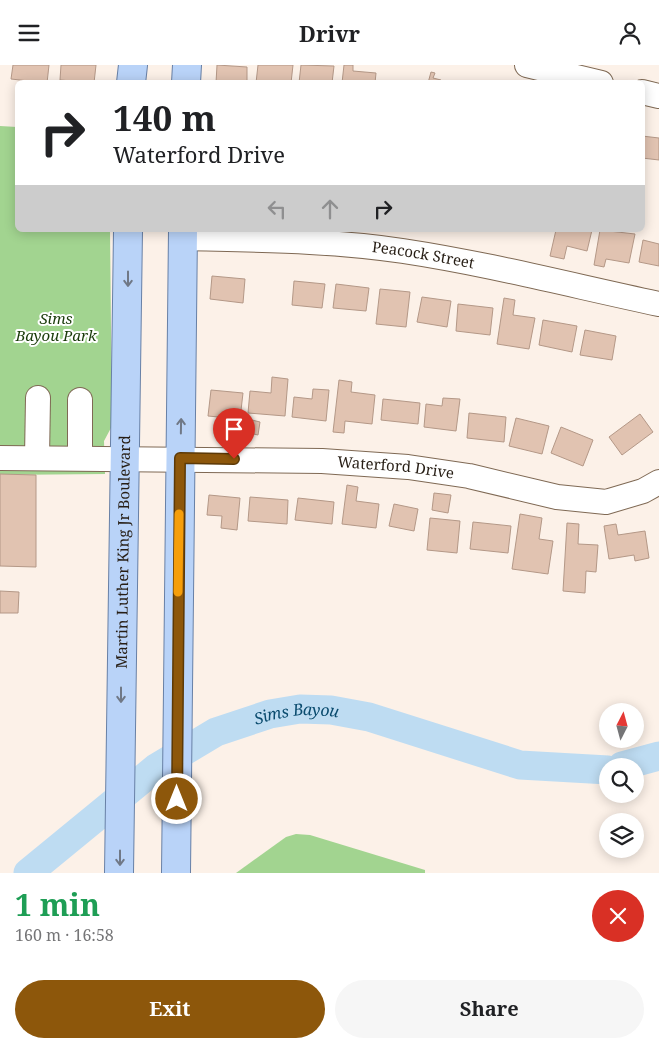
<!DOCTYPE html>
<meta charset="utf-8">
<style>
body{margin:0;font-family:"Noto Serif",serif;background:#f6f6f6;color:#202124;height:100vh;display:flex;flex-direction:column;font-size:19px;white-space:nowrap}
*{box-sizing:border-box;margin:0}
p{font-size:16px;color:#757577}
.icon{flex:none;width:28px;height:28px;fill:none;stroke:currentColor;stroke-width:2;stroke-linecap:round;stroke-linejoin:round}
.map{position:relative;height:808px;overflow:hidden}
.sheet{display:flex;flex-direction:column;background:#fff;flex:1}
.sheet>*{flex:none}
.guide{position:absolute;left:15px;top:15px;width:630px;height:152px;border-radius:8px;box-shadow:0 2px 12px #0003;background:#fff;color:#202124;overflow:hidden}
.needle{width:32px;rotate:6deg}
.fabs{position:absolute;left:599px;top:638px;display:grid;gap:10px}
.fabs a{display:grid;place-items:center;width:45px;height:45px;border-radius:50%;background:#fff;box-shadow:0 2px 12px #0003;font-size:25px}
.pin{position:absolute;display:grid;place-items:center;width:42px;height:42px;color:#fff;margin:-51px -21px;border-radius:50% 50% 50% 0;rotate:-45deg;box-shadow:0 0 5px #0007}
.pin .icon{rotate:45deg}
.me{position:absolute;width:55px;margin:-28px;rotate:0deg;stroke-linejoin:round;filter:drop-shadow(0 0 4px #0008)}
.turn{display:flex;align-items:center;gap:18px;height:105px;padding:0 15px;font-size:22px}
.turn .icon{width:65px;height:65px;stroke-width:2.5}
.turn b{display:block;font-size:35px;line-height:42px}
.lanes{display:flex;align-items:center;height:48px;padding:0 15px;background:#0003;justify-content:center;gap:25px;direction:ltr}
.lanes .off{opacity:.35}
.round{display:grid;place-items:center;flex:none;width:52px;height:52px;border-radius:26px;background:#f6f6f6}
.headline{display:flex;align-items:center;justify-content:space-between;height:85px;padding:0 15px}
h1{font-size:30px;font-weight:700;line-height:38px;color:#1e9e55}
.primary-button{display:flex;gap:10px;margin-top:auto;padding:10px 15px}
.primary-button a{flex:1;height:58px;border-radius:30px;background:#8d570b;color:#fff;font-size:20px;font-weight:700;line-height:58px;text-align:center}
.primary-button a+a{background:#f6f6f6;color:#202124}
header{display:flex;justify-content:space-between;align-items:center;height:65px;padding:0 15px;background:#fff;font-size:22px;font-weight:700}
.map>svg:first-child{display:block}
.green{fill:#a2d490}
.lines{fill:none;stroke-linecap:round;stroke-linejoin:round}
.river{stroke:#bedcf2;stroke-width:29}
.building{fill:#e1c3b1;stroke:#b49887}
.minor-casing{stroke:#7f6954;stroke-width:26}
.major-casing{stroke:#6880a6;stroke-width:30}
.minor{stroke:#fff;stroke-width:24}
.major{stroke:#b9d3f8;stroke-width:28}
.oneway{stroke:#707886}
.route-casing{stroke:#5c3907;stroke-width:12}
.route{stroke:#8d570b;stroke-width:9}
.slow{stroke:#f59e0b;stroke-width:9}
.labels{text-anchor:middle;stroke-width:4;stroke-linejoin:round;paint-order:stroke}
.street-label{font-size:15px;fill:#271e15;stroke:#fff}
.park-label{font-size:15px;font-style:italic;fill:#193a09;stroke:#fff}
.water-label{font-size:16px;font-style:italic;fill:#0a4b6e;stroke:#fff}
</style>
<header><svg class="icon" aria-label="menu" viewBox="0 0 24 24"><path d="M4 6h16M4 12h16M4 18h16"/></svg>Drivr<svg class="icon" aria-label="person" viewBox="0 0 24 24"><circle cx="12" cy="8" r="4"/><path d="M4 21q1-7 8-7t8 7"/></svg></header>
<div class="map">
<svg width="659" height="808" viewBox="0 0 659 808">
<rect width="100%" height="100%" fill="#fcf1e8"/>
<!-- green -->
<g class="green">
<polygon points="0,61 17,62 18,165 110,165 112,361 104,376 105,409 0,410"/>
<polygon points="296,769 310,770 425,805 425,808 236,808 286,772"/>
</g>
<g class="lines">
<!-- river -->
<g class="river">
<polyline points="622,701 659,691"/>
<path id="s1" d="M 28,808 L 156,703 L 216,667 L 270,649 L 300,644 L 331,645 L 369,652 L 520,700 L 608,705"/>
</g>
</g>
<!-- building -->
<g class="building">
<polygon points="13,0 49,0 47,18 11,14"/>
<polygon points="61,0 96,0 94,18 60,15"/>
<polygon points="217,0 247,2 247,18 216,18"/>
<polygon points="258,0 293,0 291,18 256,18"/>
<polygon points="301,0 334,1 332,18 299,18"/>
<polygon points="344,0 353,0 353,6 376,8 375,18 342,18"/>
<polygon points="431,7 435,8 433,13 441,15 440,18 428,18"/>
<polygon points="642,71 659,73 659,95 642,93"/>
<polygon points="556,165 592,165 587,186 567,181 564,194 550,191"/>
<polygon points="600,165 635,169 629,198 606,194 604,202 594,200"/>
<polygon points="643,175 659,179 659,201 639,197"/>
<polygon points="212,211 245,214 243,238 210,234"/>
<polygon points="294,216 325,219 322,243 292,240"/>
<polygon points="336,219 369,223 366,246 333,243"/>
<polygon points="380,224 410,227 406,262 376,259"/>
<polygon points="422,232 451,236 447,262 417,257"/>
<polygon points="504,233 515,235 513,250 535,253 529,284 497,279"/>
<polygon points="458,239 493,243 490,270 456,266"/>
<polygon points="543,255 577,261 572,287 539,280"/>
<polygon points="585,265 616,271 612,295 580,290"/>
<polygon points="272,312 288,314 285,351 248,348 250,326 271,328"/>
<polygon points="339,315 352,317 351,327 375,330 372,359 345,356 344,368 333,367"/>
<polygon points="313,324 329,325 326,356 292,352 294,332 312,334"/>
<polygon points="211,325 243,328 240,354 208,351"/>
<polygon points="443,333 460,334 456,366 424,362 426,339 442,341"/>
<polygon points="383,334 420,338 418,359 381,355"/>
<polygon points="469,348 506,352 504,377 467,373"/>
<polygon points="640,349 653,367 622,390 609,372"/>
<polygon points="516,353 549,361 542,389 509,381"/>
<polygon points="248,354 260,357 258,370 245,367"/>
<polygon points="561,362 593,375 583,401 551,388"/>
<polygon points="0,409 36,410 36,502 0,501"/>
<polygon points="347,420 358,422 356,436 379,439 376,463 342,459"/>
<polygon points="434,428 451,430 448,448 432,445"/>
<polygon points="209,430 240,433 237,465 221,463 222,451 207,450"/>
<polygon points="250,432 288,435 287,459 248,456"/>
<polygon points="298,433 334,437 332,459 295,455"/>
<polygon points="394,439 418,444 414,466 389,461"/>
<polygon points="520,449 542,453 539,474 553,476 548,509 512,504"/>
<polygon points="430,453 460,456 457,488 427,485"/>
<polygon points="473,457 511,461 508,488 470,484"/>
<polygon points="567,458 579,459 578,479 598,480 596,507 586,506 585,528 563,526"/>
<polygon points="616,459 618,470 645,466 649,493 635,496 634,490 609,494 604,461"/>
<polygon points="0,526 19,527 18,548 0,548"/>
</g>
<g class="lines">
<defs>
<g id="minor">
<polyline points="527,0 601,18"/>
<polyline points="642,27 659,31"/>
<path id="s2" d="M 183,173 C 256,175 330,175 403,186 C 489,199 574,221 659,239"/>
<path id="s3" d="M 0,393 L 322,396 L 408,402 L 469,411 L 557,432 L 606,437 L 643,426 L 659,417"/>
<polyline points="37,393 38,333"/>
<polyline points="80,393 80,335"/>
</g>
<g id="major">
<polyline points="131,18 133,0"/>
<polyline points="186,18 187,0"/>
<path id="s4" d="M 119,808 L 128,165"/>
<polyline points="176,808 183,165"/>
</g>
</defs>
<!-- minor casing -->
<use href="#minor" class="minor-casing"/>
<!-- major casing -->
<use href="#major" class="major-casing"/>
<!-- minor -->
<use href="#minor" class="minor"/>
<!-- major -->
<use href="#major" class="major"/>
</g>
<!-- one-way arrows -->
<defs><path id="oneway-shaft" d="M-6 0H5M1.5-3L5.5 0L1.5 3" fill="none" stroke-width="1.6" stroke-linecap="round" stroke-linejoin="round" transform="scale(1.25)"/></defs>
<g class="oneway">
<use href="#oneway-shaft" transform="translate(128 214) rotate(90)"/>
<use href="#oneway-shaft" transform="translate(181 361) rotate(-89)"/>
<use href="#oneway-shaft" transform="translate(121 630) rotate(90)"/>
<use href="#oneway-shaft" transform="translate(120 793) rotate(90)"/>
</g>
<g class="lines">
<defs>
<polyline id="route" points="177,734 180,393 234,394"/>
</defs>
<!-- route casing -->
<use href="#route" class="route-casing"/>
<!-- route -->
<use href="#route" class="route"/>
<!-- slow -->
<polyline class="slow" points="178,527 179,449"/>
</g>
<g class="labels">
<!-- street labels -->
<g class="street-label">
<text dy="5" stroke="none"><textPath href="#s2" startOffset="241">Peacock Street</textPath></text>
<text dy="5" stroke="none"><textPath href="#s3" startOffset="396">Waterford Drive</textPath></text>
<text dy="5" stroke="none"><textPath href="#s4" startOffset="321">Martin Luther King Jr Boulevard</textPath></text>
</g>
<!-- park labels -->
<g class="park-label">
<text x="56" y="259">Sims<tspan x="56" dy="17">Bayou Park</tspan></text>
</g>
<!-- water labels -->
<g class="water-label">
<text dy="6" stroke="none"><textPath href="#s1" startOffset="319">Sims Bayou</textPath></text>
</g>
</g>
</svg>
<div class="fabs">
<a><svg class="needle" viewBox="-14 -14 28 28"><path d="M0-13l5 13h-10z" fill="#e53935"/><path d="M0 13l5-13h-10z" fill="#757577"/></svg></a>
<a><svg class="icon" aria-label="search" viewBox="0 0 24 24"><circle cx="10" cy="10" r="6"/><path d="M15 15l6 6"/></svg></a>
<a><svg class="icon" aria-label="layers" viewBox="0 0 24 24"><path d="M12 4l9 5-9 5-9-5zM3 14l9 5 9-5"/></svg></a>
</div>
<div class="pin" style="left:234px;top:394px;background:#d93025"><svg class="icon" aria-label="arrive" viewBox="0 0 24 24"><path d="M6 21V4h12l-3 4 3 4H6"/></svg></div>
<svg class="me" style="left:177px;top:734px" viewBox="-20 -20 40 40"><circle r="17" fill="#8d570b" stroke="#fff" stroke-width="3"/><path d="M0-11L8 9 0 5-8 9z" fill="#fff"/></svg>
<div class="guide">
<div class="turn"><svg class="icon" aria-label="right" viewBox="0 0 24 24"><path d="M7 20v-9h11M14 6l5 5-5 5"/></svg><div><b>140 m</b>Waterford Drive</div></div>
<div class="lanes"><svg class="icon off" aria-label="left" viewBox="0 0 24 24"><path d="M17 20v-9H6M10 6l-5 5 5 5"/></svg><svg class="icon off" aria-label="ahead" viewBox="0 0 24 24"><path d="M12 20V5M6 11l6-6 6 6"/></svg><svg class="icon" aria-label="right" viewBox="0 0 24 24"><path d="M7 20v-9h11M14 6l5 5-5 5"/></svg></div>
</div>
</div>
<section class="sheet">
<div class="headline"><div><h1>1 min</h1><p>160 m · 16:58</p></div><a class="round" style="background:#d93025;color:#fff"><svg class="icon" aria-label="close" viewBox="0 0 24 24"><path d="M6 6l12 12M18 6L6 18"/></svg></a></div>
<div class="primary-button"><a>Exit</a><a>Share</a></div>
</section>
